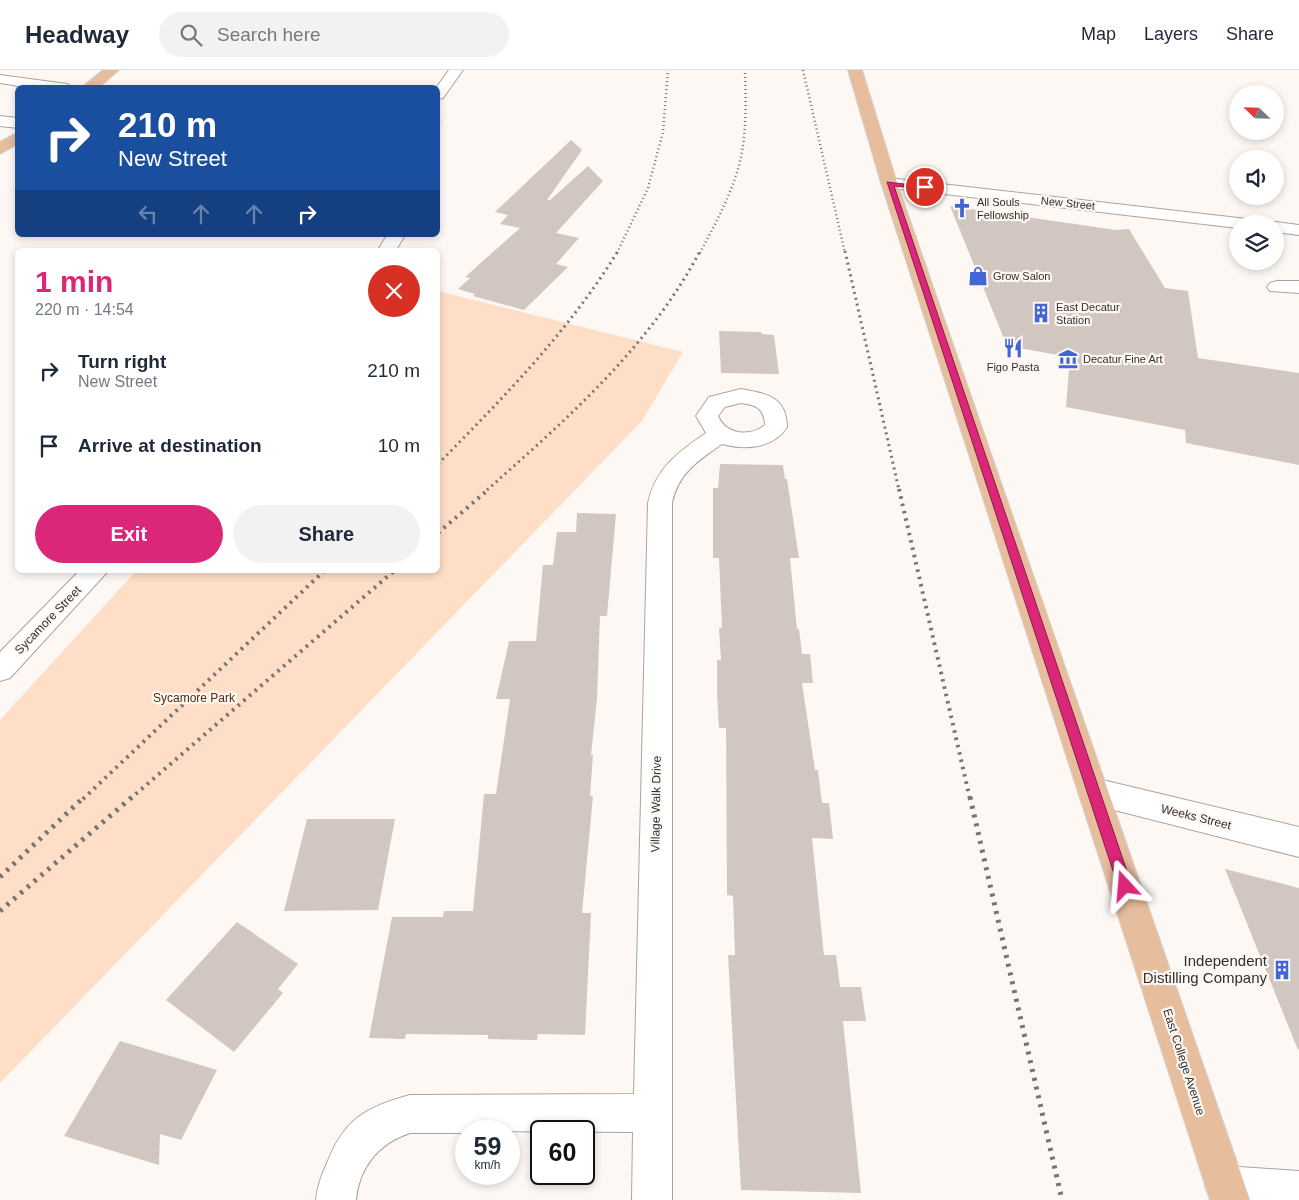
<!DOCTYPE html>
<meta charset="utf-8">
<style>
body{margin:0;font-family:Helvetica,sans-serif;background:#f2f2f3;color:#1f2937;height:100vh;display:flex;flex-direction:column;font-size:19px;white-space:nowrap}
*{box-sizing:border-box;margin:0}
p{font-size:16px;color:#747a83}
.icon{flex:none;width:28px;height:28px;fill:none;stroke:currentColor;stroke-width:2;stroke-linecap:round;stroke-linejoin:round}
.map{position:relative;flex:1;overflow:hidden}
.details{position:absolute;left:15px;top:178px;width:425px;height:325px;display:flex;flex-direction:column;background:#fff;border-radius:8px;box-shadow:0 2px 8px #0003}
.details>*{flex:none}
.top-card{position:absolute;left:15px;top:15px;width:425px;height:152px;border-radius:8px;box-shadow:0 2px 8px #0003;background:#1a4fa0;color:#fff;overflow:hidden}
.needle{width:32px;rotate:293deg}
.controls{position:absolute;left:1229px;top:15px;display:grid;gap:10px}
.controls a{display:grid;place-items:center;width:55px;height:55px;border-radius:50%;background:#fff;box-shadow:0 2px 8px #0003;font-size:25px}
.speed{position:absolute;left:455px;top:1050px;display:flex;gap:10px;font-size:25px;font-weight:700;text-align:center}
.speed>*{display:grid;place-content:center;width:65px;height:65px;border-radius:50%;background:#fff;box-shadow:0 2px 8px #0003;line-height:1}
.speed small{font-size:12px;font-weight:400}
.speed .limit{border:2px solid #111;border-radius:8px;background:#fff;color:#111}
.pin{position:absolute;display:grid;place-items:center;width:42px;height:42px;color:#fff;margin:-21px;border:2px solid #fff;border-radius:50%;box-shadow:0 1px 5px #0007}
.me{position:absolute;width:55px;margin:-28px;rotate:341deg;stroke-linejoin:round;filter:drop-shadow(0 0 4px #0008)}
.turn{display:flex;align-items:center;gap:18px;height:105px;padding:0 20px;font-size:22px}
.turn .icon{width:65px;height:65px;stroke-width:2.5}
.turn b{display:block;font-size:35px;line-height:42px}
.lanes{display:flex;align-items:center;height:48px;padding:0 20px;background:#0003;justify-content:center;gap:25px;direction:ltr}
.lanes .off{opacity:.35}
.round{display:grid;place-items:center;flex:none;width:52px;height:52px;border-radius:26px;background:#f2f2f3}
.headline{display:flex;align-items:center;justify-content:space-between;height:85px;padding:0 20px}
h1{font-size:30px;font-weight:800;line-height:38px;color:#db2777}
.primary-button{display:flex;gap:10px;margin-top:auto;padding:10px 20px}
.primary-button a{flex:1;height:58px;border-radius:30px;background:#db2777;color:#fff;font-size:20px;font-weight:800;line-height:58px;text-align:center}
.primary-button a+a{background:#f2f2f3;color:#1f2937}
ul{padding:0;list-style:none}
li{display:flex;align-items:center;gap:15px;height:75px;padding:0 20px}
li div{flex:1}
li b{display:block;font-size:19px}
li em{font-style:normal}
header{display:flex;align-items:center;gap:30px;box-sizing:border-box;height:70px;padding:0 25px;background:#fff;border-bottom:1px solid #e0e1e3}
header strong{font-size:24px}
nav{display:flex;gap:28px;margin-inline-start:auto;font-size:18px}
.search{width:350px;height:45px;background:#f2f2f3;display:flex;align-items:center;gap:12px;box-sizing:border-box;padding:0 18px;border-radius:28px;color:#747a83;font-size:19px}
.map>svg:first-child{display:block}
.green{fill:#fedec6}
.building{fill:#d1c7c0}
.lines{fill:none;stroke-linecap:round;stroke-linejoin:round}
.minor-casing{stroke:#ada39c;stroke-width:2}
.major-casing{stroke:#d6d5d5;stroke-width:2}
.path{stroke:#bfbab6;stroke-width:2;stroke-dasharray:0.5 2.5;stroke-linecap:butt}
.minor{fill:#fff;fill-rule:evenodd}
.major{fill:#e6bd9d;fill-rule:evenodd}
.rail-far3{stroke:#797471;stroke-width:2.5;stroke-dasharray:1 3;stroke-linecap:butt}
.rail-far2{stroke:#797471;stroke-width:3;stroke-dasharray:2 4;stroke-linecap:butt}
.rail-far1{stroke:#797471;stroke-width:4;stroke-dasharray:2.5 5;stroke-linecap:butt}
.rail{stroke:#797471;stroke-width:5;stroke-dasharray:3 6;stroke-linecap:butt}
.route{fill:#db2777;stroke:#8e194d}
.labels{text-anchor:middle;stroke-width:4.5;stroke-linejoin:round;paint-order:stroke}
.far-poi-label{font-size:11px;fill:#332f2c;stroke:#fef8f4;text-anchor:start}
.far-street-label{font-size:11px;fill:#332f2c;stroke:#fef8f4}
.street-label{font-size:12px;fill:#332f2c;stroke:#fef8f4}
.park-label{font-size:12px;fill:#572a00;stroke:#fef8f4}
.near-poi-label{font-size:15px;fill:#332f2c;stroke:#fef8f4;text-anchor:end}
</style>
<header>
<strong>Headway</strong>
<div class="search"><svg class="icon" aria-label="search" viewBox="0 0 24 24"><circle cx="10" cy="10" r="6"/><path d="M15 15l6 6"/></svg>Search here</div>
<nav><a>Map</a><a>Layers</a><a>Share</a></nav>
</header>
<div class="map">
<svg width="1299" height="1130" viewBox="0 0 1299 1130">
<rect width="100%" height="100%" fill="#fef8f4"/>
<!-- green -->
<polygon class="green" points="438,221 683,282 642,351 0,1013 0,650 137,500 438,500"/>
<!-- building -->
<g class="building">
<polygon points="571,70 582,80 547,130 550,130 588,96 603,111 556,163 579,168 556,194 568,197 524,240 473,226 475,224 458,219 470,208 465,207 520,158 500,154 508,145 495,142"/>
<polygon points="950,136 1116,160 1129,159 1165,218 1188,221 1198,288 1299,303 1299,395 1186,373 1185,360 1066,337 1070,287 1007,276"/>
<polygon points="719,261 761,262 762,264 774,265 779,304 721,303"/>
<polygon points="720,394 783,395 785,409 787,409 799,488 790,488 797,559 799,559 802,584 810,584 813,613 802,613 815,700 818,700 822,733 829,733 833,769 812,768 824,885 836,885 840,917 861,917 866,951 843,951 861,1123 741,1120 728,885 735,885 733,826 727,825 726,658 719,658 717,624 717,590 721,590 719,558 722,558 719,488 713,488 713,418 718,418"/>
<polygon points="577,443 616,444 607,546 600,546 597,629 591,685 593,685 590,726 593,726 582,843 591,843 585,965 538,964 537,970 488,969 488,965 406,964 405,969 369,968 392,847 443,847 444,841 473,841 484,724 496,724 510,629 496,629 509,571 536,571 543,495 553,495 557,462 576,462"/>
<polygon points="307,749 395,749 378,840 284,841"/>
<polygon points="1225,799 1299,818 1299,979 1298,980"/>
<polygon points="237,852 298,894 278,919 283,923 234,982 166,930"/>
<polygon points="120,971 217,1000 181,1070 160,1064 159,1095 64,1066"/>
</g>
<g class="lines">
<defs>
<g id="minor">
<polygon points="449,0 463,0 443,28 438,29 436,18"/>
<polygon points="0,5 67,14 74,18 31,18 0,13"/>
<polygon points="0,46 18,48 18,58 0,56"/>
<polygon points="889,108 1247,149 1253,150 1256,154 1238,154 1238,158 883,117 881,113 883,109"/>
<polygon points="1275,152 1299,155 1299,165 1275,162 1275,154 1268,154"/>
<polygon points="387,165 405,165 396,180 378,180"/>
<polygon points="1277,211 1299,211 1299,223 1270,221 1267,217 1270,213"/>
<path d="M 741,319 C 767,324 786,326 787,357 C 773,379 745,380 722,374 C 699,390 678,403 672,433 L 672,1130 L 632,1130 L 633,1062 L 466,1061 L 466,1063 L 410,1063 C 379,1073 359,1097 356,1130 L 316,1130 C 317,1117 322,1104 327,1093 C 344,1049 366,1037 410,1025 L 634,1024 L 648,433 C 655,399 678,382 706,363 L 696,346 L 709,327 ZM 741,333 C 756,335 764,338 765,355 C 750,367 726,365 718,346 L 725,337 Z"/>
<polygon points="80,500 109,500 10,608 0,611 0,582"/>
<polygon points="1094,708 1299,757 1299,787 1083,732 1078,722 1083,712"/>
<polygon points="1225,1096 1299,1101 1299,1130 1211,1130 1205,1116 1211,1102"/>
</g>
<g id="major">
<polygon points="103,0 119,0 98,18 81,18"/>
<polygon points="848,0 862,0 897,113 1250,1130 1210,1130 881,113"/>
<polygon points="18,62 18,74 0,84 0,72"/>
</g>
</defs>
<!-- minor casing -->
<use href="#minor" class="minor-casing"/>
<!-- major casing -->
<use href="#major" class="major-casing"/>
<!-- path -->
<polyline class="path" points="438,60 443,49"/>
<!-- minor -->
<use href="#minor" class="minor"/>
<!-- major -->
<use href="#major" class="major"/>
<!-- rail-far3 -->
<g class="rail-far3">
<polyline points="803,0 845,183"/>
<polyline points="617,183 648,118 663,62 668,0"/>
<path d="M 700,183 C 714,156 729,129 738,99 C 747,67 746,33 745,0"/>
</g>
<!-- rail-far2 -->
<g class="rail-far2">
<polyline points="845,181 899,420"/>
<path d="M 438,394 C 504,327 568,262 618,181"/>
<path d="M 487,420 C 566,350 651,275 700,181"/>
</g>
<!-- rail-far1 -->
<g class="rail-far1">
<polyline points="899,419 970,729"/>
<polyline points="438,463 489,419"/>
<polyline points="83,729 325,500"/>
<polyline points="130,729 395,500"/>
</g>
<!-- rail -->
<g class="rail">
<polyline points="970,727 1062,1130"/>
<polyline points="0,807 84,727"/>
<polyline points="0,841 132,727"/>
</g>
</g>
<!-- route -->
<polygon class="route" points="887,112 929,117 925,119 894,116 1132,816 1130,820 1125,822 1120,820 1118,816"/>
<!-- icons -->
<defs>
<symbol id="church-bare" viewBox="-9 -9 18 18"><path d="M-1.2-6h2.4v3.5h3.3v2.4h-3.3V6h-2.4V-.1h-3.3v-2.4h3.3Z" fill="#4266d8" stroke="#fef8f4" stroke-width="2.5" paint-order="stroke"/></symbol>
<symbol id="shop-bare" viewBox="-9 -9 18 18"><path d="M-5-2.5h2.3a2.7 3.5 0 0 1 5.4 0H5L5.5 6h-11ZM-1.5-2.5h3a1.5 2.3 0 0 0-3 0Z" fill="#4266d8" stroke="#fef8f4" stroke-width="2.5" paint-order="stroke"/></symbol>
<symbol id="building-bare" viewBox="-9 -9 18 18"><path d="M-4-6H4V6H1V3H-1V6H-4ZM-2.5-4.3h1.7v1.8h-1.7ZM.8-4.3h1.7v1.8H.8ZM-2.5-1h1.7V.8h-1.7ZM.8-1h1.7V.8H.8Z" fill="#4266d8" stroke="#fef8f4" stroke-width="2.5" paint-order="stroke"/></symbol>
<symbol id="restaurant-bare" viewBox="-9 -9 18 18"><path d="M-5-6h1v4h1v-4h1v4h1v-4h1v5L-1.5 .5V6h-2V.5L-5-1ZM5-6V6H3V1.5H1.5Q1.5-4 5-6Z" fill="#4266d8" stroke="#fef8f4" stroke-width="2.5" paint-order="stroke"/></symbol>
<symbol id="museum-bare" viewBox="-9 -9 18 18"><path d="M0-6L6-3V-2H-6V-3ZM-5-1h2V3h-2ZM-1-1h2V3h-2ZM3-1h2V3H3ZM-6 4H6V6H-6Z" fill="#4266d8" stroke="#fef8f4" stroke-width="2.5" paint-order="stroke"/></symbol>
</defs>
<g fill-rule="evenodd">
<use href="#church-bare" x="948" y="124" width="28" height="28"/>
<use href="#shop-bare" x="964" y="192" width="28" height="28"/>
<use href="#building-bare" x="1027" y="229" width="28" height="28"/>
<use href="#restaurant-bare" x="999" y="264" width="28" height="28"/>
<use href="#museum-bare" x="1054" y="275" width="28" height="28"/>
<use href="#building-bare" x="1268" y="886" width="28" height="28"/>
</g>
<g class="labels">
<!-- far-poi labels -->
<g class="far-poi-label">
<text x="977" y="136">All Souls<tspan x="977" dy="13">Fellowship</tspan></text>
<text x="993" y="210">Grow Salon</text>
<text x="1056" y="241">East Decatur<tspan x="1056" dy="13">Station</tspan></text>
<text x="1083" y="293">Decatur Fine Art</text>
<text x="1013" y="301" text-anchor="middle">Figo Pasta</text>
</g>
<!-- far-street labels -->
<g class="far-street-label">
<text transform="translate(1068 133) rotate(6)" y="4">New Street</text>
</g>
<!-- street labels -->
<g class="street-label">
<text transform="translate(48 550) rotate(-46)" y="4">Sycamore Street</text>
<text transform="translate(656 734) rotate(-89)" y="4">Village Walk Drive</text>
<text transform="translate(1196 747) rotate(14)" y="4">Weeks Street</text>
<text transform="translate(1184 992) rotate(72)" y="4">East College Avenue</text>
</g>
<!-- park labels -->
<g class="park-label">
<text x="194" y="632">Sycamore Park</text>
</g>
<!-- near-poi labels -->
<g class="near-poi-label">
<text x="1267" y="896">Independent<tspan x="1267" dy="17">Distilling Company</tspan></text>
</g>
</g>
</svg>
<div class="controls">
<a><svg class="needle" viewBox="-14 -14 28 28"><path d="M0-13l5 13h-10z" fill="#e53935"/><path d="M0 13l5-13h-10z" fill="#747a83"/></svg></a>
<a><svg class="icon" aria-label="sound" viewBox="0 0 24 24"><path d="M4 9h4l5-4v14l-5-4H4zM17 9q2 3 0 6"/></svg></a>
<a><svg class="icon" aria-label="layers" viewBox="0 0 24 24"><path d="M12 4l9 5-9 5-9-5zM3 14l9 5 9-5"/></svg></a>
</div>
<div class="speed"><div>59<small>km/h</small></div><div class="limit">60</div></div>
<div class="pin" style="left:925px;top:117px;background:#d93025"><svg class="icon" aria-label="arrive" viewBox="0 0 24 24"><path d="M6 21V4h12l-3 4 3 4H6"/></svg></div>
<svg class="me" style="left:1125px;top:816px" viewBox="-20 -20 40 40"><path d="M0-17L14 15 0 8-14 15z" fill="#db2777" stroke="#fff" stroke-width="4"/></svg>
<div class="top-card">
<div class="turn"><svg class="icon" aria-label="right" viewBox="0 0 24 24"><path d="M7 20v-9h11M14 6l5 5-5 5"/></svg><div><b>210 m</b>New Street</div></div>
<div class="lanes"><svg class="icon off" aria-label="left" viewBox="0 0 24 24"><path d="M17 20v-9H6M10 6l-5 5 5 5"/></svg><svg class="icon off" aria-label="ahead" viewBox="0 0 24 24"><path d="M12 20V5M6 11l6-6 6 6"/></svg><svg class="icon off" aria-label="ahead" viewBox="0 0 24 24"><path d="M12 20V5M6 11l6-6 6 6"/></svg><svg class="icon" aria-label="right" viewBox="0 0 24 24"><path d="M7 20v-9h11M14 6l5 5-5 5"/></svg></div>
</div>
<section class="details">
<div class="headline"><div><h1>1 min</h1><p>220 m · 14:54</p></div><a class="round" style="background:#d93025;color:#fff"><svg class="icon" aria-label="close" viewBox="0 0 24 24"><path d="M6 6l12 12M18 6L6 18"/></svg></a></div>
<ul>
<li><svg class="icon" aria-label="right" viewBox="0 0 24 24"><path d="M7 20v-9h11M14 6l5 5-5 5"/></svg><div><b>Turn right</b><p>New Street</p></div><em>210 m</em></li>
<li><svg class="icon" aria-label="arrive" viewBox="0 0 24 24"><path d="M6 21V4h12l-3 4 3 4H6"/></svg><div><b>Arrive at destination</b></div><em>10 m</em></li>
</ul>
<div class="primary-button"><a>Exit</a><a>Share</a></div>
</section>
</div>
